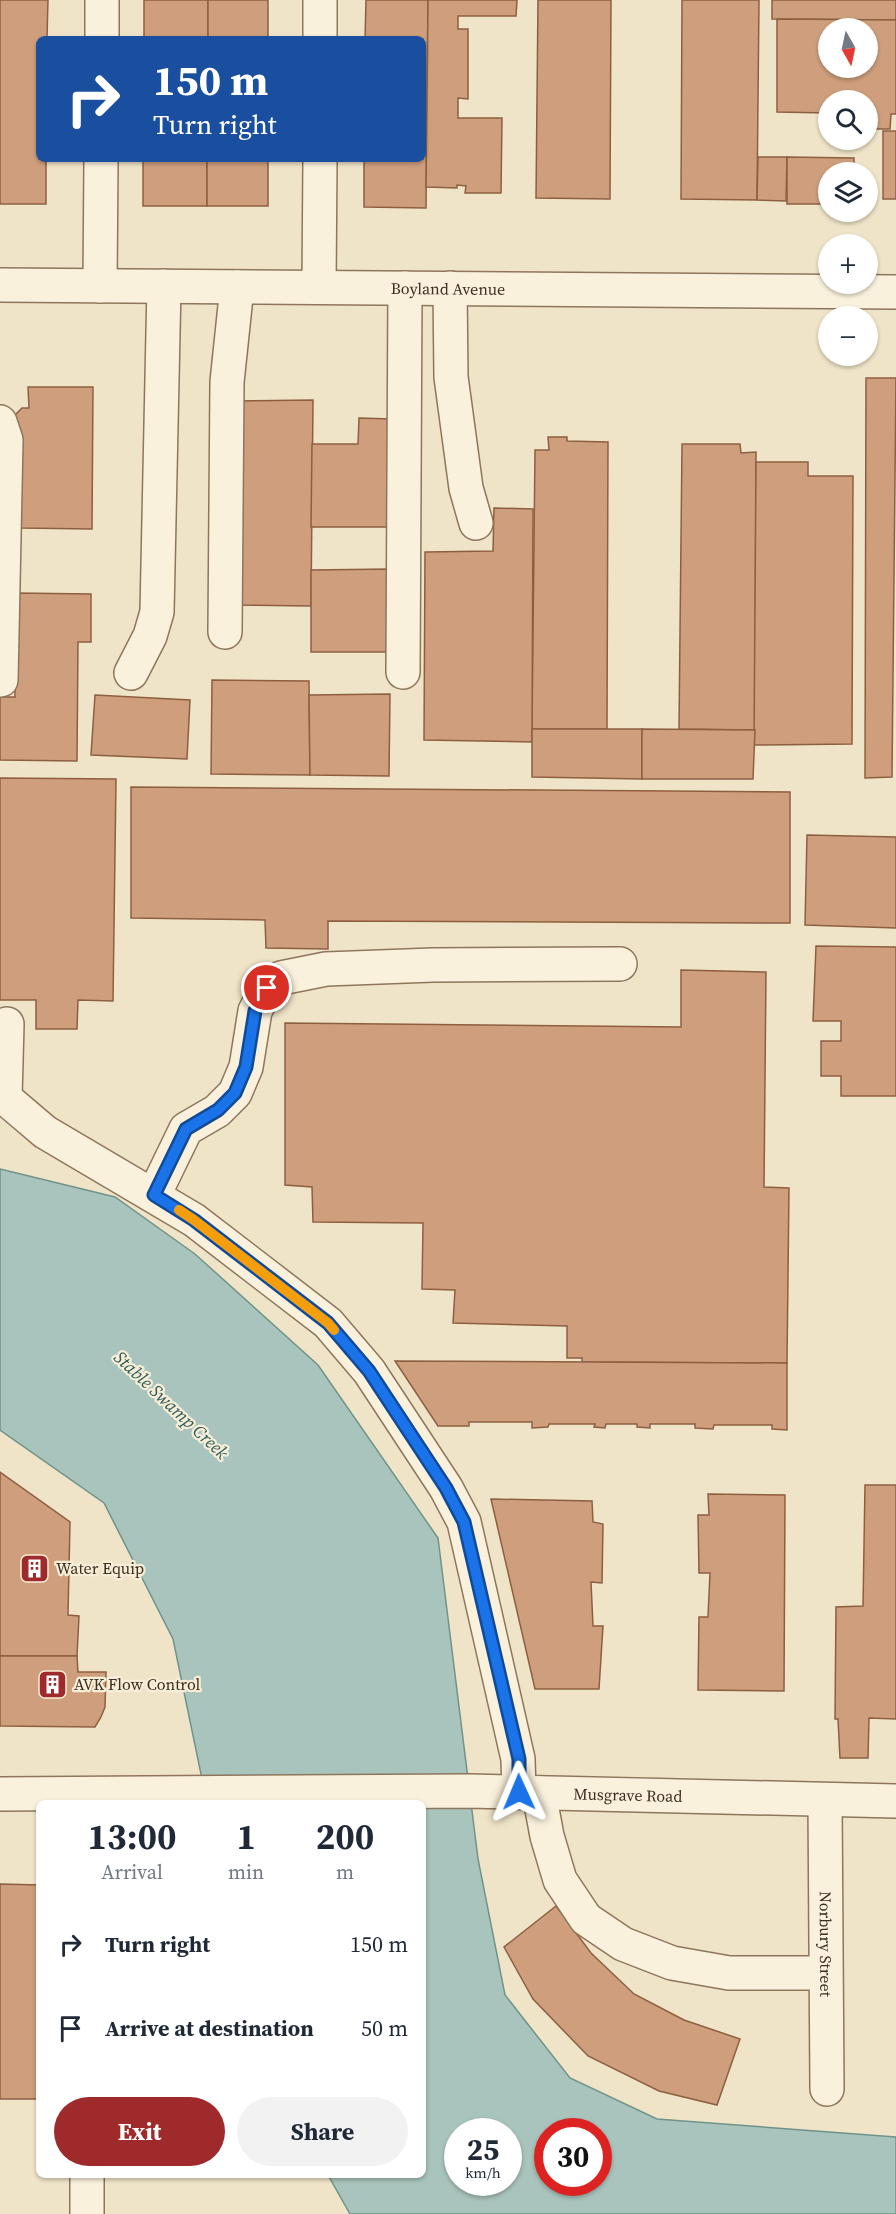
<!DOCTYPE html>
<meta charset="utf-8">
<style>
body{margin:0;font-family:"Source Serif 4",serif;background:#f2f2f3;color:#1f2937;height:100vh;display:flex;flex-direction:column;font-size:22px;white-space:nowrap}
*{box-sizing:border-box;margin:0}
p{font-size:20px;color:#747a83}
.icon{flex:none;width:33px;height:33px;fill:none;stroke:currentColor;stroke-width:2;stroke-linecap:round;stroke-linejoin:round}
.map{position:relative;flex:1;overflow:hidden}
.drawer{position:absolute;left:36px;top:1800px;width:390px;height:378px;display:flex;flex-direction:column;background:#fff;border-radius:9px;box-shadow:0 2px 4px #0004}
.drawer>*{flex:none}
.hud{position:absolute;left:36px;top:36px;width:390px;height:126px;border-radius:9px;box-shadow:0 2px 4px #0004;background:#1a4fa0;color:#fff;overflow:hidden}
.needle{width:39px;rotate:171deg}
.fabs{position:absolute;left:818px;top:18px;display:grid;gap:12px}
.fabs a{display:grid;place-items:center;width:60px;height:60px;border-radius:50%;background:#fff;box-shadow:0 2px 4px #0004;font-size:30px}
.speed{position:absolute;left:444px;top:2118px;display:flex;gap:12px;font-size:30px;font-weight:700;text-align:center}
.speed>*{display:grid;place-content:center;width:78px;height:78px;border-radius:50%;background:#fff;box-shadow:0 2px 4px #0004;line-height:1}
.speed small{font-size:15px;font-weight:400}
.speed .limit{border:9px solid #d22;background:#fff;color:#111}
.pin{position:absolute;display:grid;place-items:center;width:51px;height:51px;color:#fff;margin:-26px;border:3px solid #fff;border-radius:50%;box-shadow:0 2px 6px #0007}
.me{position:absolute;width:66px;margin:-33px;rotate:359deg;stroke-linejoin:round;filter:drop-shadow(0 0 4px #0008)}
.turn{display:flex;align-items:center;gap:21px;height:126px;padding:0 18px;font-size:27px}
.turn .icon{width:78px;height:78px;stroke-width:2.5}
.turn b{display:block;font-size:42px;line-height:51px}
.eta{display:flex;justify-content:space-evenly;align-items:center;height:102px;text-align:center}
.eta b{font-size:36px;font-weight:700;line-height:42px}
.cta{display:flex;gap:12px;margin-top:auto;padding:12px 18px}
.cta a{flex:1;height:69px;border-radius:36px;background:#9e2a2b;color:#fff;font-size:24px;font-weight:700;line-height:69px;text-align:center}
.cta a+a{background:#f2f2f3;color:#1f2937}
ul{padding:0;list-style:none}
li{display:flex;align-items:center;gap:18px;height:84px;padding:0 18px}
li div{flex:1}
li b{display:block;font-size:22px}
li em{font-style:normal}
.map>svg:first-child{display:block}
.water{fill:#a9c4bc;stroke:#6f938a;stroke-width:1.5;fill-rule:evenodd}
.building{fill:#cf9f7d;stroke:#8d5f41;stroke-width:1.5;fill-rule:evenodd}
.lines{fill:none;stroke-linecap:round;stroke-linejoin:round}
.minor-casing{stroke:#8d765c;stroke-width:36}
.minor{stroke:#faf1dc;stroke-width:33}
.route-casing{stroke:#114b97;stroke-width:15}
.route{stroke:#1a73e8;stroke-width:10}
.slow{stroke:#f59e0b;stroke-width:10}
.labels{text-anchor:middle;stroke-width:4.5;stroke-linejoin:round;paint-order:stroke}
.street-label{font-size:16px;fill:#3d2e20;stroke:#f7eed8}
.poi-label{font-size:16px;fill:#3d2e20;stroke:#f7eed8;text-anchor:start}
.water-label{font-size:18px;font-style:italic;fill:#2f5d5a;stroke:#f7eed8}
</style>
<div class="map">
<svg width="896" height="2214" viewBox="0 0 896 2214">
<rect width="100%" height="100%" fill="#f0e4c8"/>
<!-- water -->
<path class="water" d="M 0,1169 L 115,1197 L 195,1254 L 318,1365 L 438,1538 L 478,1859 L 505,1995 L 570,2078 L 657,2119 L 896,2137 L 896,2214 L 350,2214 L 328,2175 L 423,2175 L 423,1803 L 207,1803 L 173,1639 L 104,1503 L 0,1430 ZM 458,2132 L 508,2132 L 508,2182 L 458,2182 ZM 548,2132 L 598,2132 L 598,2182 L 548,2182 Z"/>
<!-- building -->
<g class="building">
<polygon points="0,0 48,0 47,39 39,39 39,159 46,159 46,204 0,204"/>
<rect x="144" y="0" width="64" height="39"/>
<rect x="208" y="0" width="60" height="39"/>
<polygon points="366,0 428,0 426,208 364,207 364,159 423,159 423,39 365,39"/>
<polygon points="428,0 517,0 516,16 458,16 458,29 468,29 468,99 458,98 458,118 502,118 501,193 465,193 466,186 457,185 457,188 426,187"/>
<polygon points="538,0 611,0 610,199 536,198"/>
<polygon points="682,0 759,0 757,200 681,199"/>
<polygon points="772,0 896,0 896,20 772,19"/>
<path d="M 777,19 L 896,20 L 896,114 L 891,114 L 890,129 L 867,129 L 867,100 L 828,100 L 828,113 L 777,112 ZM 828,28 L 867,28 L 867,68 L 828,68 Z"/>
<rect x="883" y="131" width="13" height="68"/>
<polygon points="758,157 787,157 786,201 757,200"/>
<polygon points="787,157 854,158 854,172 828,172 828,204 787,204"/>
<rect x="143" y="159" width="64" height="47"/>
<rect x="207" y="159" width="61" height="47"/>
<polygon points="866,378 896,378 892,777 865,778"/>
<polygon points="28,387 93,387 92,529 21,528 20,430 15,424 14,416 22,408 29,408"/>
<polygon points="313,400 311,606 234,605 235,401"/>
<polygon points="359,418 391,419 390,527 311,527 312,444 358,444"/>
<polygon points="548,437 567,437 567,441 608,442 607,729 532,729 535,450 549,450"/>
<polygon points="682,444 740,444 741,453 756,452 755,730 679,729"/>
<polygon points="756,462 808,462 808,476 853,476 852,744 754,745"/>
<polygon points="494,508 533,509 532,742 424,740 425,552 493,551"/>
<polygon points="390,569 389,652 311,652 311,570"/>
<polygon points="15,593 91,594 91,642 78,642 77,761 0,760 0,697 15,697"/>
<polygon points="212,680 309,681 310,775 211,774"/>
<polygon points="390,694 389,776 310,775 309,695"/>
<polygon points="95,695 190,700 187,759 91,755"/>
<polygon points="532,729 642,729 642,779 532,777"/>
<polygon points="642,729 755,730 753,779 642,779"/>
<polygon points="0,778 116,779 113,1001 78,1000 77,1029 36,1029 36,1000 0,1000"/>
<polygon points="131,787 790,792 790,923 328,921 328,949 266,948 265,920 131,918"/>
<polygon points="807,835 896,837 896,928 805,925"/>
<polygon points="816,946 896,947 896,1096 841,1096 841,1076 821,1076 821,1041 841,1041 841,1021 813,1021"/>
<polygon points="681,970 766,972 764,1187 789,1188 787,1363 582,1362 582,1358 567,1358 567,1326 453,1323 455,1290 422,1289 423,1223 313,1222 312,1187 285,1185 285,1023 681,1027"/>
<polygon points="395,1361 787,1363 787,1430 772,1429 772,1425 714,1425 713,1429 695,1428 695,1424 650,1424 650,1428 637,1427 637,1424 606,1424 605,1428 594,1427 595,1424 549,1424 548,1427 532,1428 532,1422 469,1422 469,1426 438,1426"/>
<polygon points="0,1472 70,1522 68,1615 79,1616 77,1656 0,1656"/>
<polygon points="865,1485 896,1485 896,1719 869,1718 868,1758 840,1758 838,1719 835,1719 836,1607 863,1606"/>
<polygon points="708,1494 785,1495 784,1691 698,1690 699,1617 708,1617 710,1573 699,1573 698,1515 709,1515"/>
<polygon points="491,1499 592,1501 593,1522 603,1524 602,1583 591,1582 593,1626 603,1626 599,1689 535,1689"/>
<polygon points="0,1656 77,1656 78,1672 106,1672 105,1707 101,1717 95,1727 0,1726"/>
<polygon points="0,1884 39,1885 39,2099 0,2099"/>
<polygon points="556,1906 591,1953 634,1994 684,2020 740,2039 717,2105 659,2091 588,2056 533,1999 504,1947"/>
</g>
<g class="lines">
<defs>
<g id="minor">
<polyline points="102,39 102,0"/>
<polyline points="320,39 320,0"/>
<path id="s1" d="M 0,285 L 896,292"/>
<polyline points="100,286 101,159"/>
<polyline points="319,287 320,159"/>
<polyline points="450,288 451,377 466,488 476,523"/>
<polyline points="0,422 6,440 1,680"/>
<polyline points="225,632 227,382 237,287"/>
<polyline points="403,672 405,288"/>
<polyline points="131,673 150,636 157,612 164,286"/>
<polyline points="7,1024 5,1098 45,1132 194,1220 328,1323 369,1371 446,1488 464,1522 518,1759 519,1792"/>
<polyline points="154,1195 186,1129 217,1111 235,1093 246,1067 255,1011 267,988 281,978 326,969 433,965 620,964"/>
<polyline points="539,1793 547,1836 560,1880 586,1919 623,1944 672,1963 729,1973 825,1973"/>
<path id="s2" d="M 0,1794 L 469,1791 L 896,1801"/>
<path id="s3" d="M 825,1800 L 827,2089"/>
<polyline points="87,2214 87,2175"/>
</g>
</defs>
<!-- minor casing -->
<use href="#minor" class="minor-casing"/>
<!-- minor -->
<use href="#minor" class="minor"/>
</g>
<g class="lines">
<defs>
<polyline id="route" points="267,988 255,1011 246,1067 235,1093 218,1110 186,1129 154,1195 194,1220 328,1323 369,1371 446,1488 464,1522 519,1759 519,1792"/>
</defs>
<!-- route casing -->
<use href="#route" class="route-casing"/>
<!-- route -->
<use href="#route" class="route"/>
<!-- slow -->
<polyline class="slow" points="179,1210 194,1220 328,1323 334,1330"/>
</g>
<!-- icons -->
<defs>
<symbol id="building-square" viewBox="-11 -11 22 22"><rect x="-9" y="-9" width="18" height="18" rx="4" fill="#9e2a2b" stroke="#f7eed8"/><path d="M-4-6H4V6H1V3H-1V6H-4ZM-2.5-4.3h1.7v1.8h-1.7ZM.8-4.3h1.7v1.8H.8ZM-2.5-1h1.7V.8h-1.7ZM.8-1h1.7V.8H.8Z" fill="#fff"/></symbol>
</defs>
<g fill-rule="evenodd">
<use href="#building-square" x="18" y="1552" width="33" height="33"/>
<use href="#building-square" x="36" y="1668" width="33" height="33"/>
</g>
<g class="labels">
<!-- street labels -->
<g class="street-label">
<text dy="6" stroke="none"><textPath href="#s1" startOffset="448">Boyland Avenue</textPath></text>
<text dy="6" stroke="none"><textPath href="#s2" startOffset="628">Musgrave Road</textPath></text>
<text dy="6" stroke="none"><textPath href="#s3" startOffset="144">Norbury Street</textPath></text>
</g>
<!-- poi labels -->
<g class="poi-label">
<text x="56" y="1574">Water Equip</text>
<text x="74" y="1690">AVK Flow Control</text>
</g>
<!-- water labels -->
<g class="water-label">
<text transform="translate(171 1405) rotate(43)" y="6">Stable Swamp Creek</text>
</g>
</g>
</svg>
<div class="fabs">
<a><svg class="needle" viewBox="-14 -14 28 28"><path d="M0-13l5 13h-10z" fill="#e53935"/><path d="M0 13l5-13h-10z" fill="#747a83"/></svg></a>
<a><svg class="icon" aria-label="search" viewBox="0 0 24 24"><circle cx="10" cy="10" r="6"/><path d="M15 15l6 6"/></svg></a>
<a><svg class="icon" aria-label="layers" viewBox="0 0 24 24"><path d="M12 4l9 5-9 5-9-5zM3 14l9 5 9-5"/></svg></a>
<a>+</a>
<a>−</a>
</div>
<div class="speed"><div>25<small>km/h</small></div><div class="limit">30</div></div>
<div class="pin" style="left:267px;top:988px;background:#d93025"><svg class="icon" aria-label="arrive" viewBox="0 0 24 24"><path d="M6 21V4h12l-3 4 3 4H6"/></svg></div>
<svg class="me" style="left:519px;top:1792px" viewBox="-20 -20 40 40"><path d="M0-17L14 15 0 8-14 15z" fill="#1a73e8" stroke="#fff" stroke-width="4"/></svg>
<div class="hud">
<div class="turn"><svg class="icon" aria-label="right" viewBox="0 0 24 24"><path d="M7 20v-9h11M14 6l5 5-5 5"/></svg><div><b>150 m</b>Turn right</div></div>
</div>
<section class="drawer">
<div class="eta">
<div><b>13:00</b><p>Arrival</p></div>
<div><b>1</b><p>min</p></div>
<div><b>200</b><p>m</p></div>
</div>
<ul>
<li><svg class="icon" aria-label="right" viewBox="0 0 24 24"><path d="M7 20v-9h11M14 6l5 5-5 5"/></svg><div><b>Turn right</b></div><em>150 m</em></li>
<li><svg class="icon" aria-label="arrive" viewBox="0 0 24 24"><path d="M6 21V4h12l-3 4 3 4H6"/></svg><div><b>Arrive at destination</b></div><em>50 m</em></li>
</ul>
<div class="cta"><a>Exit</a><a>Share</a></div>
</section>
</div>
